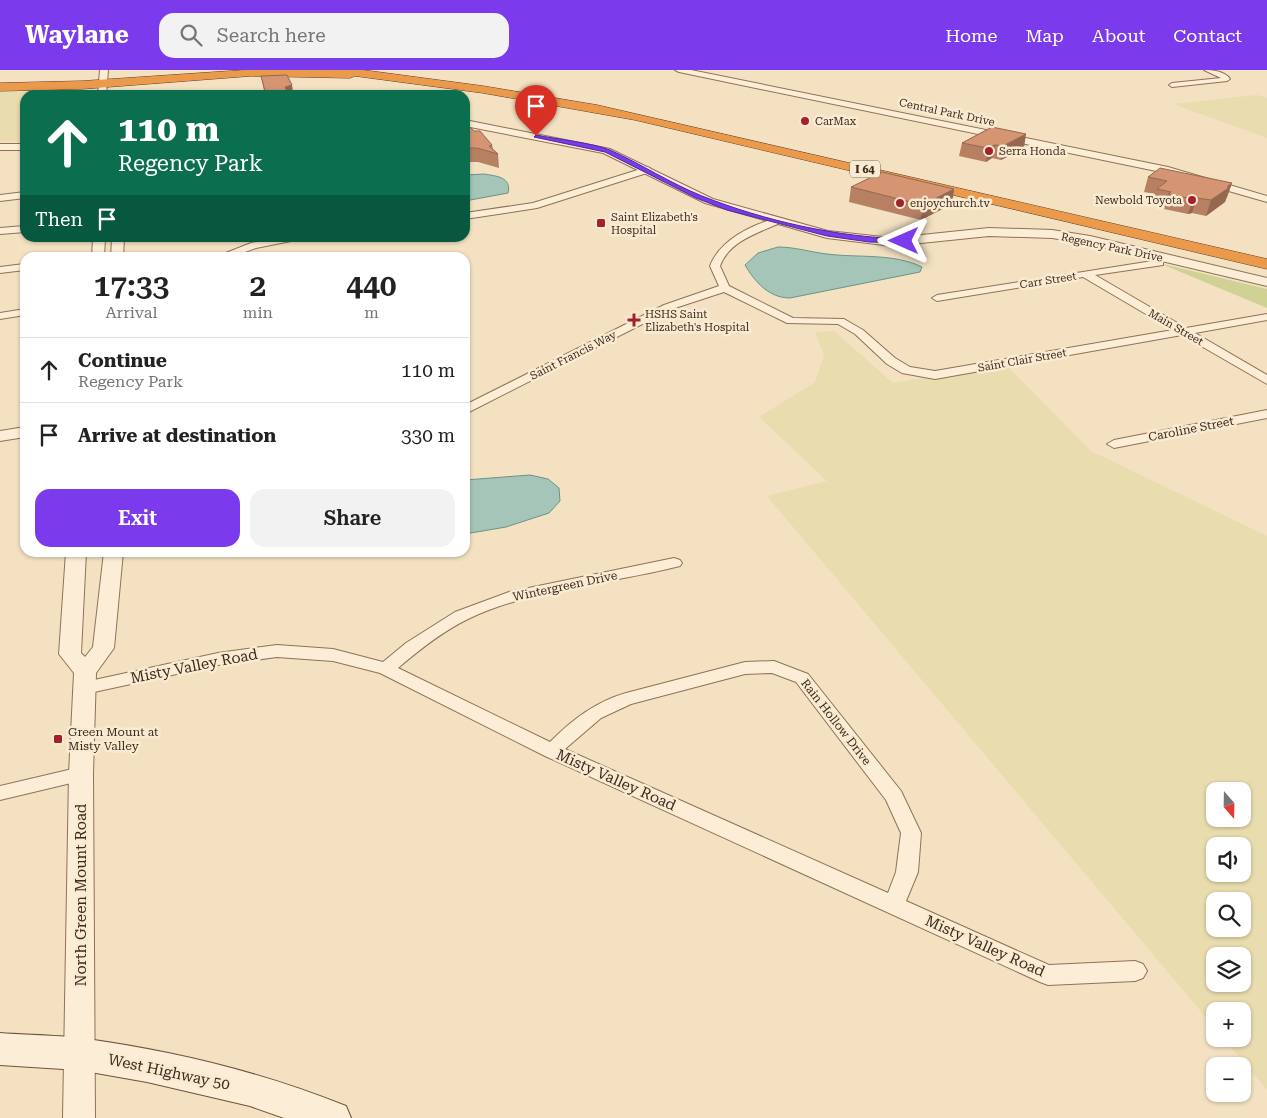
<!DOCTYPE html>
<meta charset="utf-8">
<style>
body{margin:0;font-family:"Roboto Serif",serif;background:#f2f2f2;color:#222;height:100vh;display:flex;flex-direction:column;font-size:19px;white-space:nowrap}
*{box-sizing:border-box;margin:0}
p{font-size:16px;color:#767676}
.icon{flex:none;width:28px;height:28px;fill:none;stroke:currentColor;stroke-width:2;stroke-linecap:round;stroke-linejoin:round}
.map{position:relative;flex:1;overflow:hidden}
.panel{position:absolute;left:20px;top:182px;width:450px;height:305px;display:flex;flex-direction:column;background:#fff;border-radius:15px;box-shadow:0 1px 4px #0004}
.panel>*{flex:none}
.banner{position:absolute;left:20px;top:20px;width:450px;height:152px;border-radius:15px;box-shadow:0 1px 4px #0004;background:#0b6e4f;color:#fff;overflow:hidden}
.needle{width:32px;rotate:160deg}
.fabs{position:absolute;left:1206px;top:712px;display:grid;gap:10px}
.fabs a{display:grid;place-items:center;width:45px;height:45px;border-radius:10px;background:#fff;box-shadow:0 1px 4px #0004;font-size:25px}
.pin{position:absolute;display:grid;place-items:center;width:42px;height:42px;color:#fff;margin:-51px -21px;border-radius:50% 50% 50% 0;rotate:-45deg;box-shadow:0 0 5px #0007}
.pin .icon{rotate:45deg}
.me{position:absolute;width:55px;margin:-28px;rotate:270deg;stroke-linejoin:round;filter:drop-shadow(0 0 4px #0008)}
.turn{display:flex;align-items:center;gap:18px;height:105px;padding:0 15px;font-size:22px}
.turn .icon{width:65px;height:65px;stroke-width:2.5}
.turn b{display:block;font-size:35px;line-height:42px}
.then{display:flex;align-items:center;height:48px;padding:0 15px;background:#0003;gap:10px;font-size:19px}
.eta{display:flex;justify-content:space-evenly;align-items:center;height:85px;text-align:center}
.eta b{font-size:30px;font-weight:600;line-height:35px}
.action{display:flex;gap:10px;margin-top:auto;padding:10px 15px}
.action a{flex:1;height:58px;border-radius:15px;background:#7c3aed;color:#fff;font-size:20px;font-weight:600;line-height:58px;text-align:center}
.action a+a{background:#f2f2f2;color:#222}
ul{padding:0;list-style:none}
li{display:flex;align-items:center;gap:15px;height:65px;padding:0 15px;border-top:1px solid #e0e0e0}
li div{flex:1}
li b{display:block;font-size:19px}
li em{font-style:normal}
header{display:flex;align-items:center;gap:30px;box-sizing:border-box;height:70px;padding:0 25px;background:#7c3aed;color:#fff}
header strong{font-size:24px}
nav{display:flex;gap:28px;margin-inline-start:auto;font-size:18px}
.search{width:350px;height:45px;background:#f2f2f2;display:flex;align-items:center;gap:12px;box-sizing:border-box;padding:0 18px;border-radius:15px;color:#767676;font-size:19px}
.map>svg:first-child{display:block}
.farmland{fill:#e9dcae;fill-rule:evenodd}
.green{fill:#cfd294}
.water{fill:#a5c5b9;stroke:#6a9487}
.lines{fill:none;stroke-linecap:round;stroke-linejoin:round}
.minor-casing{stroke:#8f7157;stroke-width:2}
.tertiary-casing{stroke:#8f7157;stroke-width:2}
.secondary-casing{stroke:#70523a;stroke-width:2}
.motorway-casing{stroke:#5c3f2b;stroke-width:1}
.minor{fill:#fceed6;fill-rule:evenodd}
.tertiary{fill:#fceed6;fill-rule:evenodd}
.secondary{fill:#fceed6;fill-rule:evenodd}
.motorway{fill:#eb994a;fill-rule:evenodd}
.wall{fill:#b78063}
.shaded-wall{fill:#956850}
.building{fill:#d59573;stroke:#956850}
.route{fill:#7c3aed;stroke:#51269a}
.poi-dot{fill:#a4202a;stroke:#f9ebd2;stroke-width:2}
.labels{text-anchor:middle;stroke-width:5;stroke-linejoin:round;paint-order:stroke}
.far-street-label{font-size:11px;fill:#3d2a1c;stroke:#f9ebd2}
.far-poi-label{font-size:11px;fill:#3d2a1c;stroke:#f9ebd2;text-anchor:start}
.shield{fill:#f9ebd2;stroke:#756453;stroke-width:1}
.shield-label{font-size:11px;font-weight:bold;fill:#3d2a1c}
.street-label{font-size:12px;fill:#3d2a1c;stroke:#f9ebd2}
.poi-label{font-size:12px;fill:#3d2a1c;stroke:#f9ebd2;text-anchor:start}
.near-street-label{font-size:15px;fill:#3d2a1c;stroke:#f9ebd2}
</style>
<header>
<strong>Waylane</strong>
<div class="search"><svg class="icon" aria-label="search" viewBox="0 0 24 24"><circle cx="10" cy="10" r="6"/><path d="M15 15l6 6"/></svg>Search here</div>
<nav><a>Home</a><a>Map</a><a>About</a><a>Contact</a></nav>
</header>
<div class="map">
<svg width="1267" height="1048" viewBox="0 0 1267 1048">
<rect width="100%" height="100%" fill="#f3e1c2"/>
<!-- farmland -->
<g class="farmland">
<polygon points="81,21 82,25 25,25 25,72 0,71 0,22"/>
<polygon points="1257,25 1267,28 1267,68 1173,34"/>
<path d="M 834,261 L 893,313 L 1005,294 L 1091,381 L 1267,466 L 1267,1020 L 1224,969 L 1242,969 L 1242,941 L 1215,941 L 1215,958 L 767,426 L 827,411 L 759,347 L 815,312 L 824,285 L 815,262 ZM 1215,721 L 1242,721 L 1242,749 L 1215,749 ZM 1215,776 L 1242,776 L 1242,804 L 1215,804 ZM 1215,831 L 1242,831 L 1242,859 L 1215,859 ZM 1215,886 L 1242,886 L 1242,914 L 1215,914 Z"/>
</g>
<!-- green -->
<polygon class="green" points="1159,193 1267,219 1267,238"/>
<!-- water -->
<g class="water">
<path d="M 484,104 C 496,106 512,107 508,123 L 465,131 L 465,105 Z"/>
<path d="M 778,177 C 795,177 810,182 827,184 C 858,188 894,183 922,197 L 920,202 L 790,228 C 769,228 755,212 745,195 L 758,183 Z"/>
<polygon points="530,405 548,409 559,418 560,431 549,443 506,457 465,464 465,410"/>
</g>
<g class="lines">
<defs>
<g id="minor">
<path d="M 1204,0 C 1212,0 1225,1 1230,9 L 1227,11 L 1172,17 L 1169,15 L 1172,13 L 1221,8 Z"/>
<polygon points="647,97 650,98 650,102 537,138 465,149 465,143 533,133"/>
<polygon points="25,122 25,128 0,131 0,125"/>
<path d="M 777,148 L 782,151 L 780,153 C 758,163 729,171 720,196 L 729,216 L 793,248 L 844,249 L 863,260 L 895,288 L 910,297 L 935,301 L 1173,260 L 1083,207 L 937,231 L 932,228 L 937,225 L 1159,190 L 1163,191 L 1163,195 L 1095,205 L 1186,258 L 1267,244 L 1267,250 L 1195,263 L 1267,305 L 1267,314 L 1182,265 L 935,309 L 902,303 L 887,294 L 855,264 L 838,254 L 787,253 L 724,222 L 672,239 L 465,344 L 465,335 L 664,235 L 719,216 L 710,196 C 720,170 751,155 777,148 Z"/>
<polygon points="24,156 25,162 0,164 0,158"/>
<polygon points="278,168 296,168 291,171 256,178 229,188 213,188 251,173"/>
<polygon points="24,194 25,200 0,203 0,197"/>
<polygon points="25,239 25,245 0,249 0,243"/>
<polygon points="1267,340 1267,348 1114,378 1107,374 1114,370"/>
<path d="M 674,488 L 680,490 L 682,493 L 680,496 C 610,514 533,518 468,549 C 443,561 419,580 398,598 L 550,672 C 572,650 595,632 626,623 L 745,592 L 774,591 L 808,604 L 901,721 L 921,763 L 918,802 L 906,831 L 1049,895 L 1135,891 L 1143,894 L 1147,901 L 1143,908 L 1135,911 L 1048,915 L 1040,912 L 545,686 L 380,603 L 333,591 L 277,587 L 218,595 L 85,624 L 79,622 L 76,618 L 79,614 L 85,612 L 218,583 L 277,575 L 333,579 L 383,592 L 406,573 L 455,542 L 509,522 ZM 772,603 L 796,612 L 886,730 L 901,763 L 896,802 L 888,823 L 565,679 L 601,648 L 631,634 L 745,604 Z"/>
<polygon points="81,697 88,699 91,704 88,709 0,730 0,716"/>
</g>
<g id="tertiary">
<polygon points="100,0 108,0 106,25 98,25"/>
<polygon points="675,0 691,0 1168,97 1267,126 1267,132 1166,103 679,2"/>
<polygon points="465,50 610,79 713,129 828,161 892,168 989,158 1052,160 1090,166 1267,208 1267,216 1090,174 1052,168 989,166 892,176 827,168 705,133 603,83 465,56"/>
<rect x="0" y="74" width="25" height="6"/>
<polygon points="93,168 105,168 104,188 92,188"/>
<polygon points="112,168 124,168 123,188 111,188"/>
<polygon points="25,357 25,367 0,371 0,361"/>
<polygon points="66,482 86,482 81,583 85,587 93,577 104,482 123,482 114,578 96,603 93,704 95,1048 63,1048 69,704 74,603 59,584"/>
</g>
<path id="secondary" d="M 0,963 C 26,965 54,965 80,968 C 169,980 262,1002 346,1036 L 351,1048 L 284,1048 L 250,1036 L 147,1012 L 79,1000 L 0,995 Z"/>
<polygon id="motorway" points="245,0 363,0 483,16 597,35 1267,189 1267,199 635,50 483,23 355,6 350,8 251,6 82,19 0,21 0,13 82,11"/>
</defs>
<!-- minor casing -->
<use href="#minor" class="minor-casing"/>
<!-- tertiary casing -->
<use href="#tertiary" class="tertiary-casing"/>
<!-- secondary casing -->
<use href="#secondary" class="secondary-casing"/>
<!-- motorway casing -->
<use href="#motorway" class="motorway-casing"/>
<!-- minor -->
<use href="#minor" class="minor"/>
<!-- tertiary -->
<use href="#tertiary" class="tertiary"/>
<!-- secondary -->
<use href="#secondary" class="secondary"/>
<!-- motorway -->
<use href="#motorway" class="motorway"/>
</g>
<!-- wall -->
<g class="wall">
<polygon points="261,6 292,15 293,25 265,25"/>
<polygon points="465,57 474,61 492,75 493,79 498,84 499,98 478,92 469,92 465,88"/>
<polygon points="992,57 1024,78 1001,90 992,88 986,92 959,86 962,73"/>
<polygon points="1148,107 1232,113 1227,127 1226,129 1225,132 1206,146 1192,143 1188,144 1164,139 1165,137 1153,134 1155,124 1144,122"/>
<polygon points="851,117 954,119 952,134 921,150 849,132"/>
</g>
<!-- shaded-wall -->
<g class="shaded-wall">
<polygon points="292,15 293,25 286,25 285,17"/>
<polygon points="1026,64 1024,78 1001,90 1003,76"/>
<polygon points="995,75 992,88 986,92 988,78"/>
<polygon points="1232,113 1227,127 1226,129 1225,132 1206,146 1211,130"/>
<polygon points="954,119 952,134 921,150 923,135"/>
<polygon points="1197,128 1192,143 1188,144 1193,129"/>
</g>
<!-- building -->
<g class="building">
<polygon points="287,5 292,15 285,17 289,25 266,25 261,6"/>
<polygon points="469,56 474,61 480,61 492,75 489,76 498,84 477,78 467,78 465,76 465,57"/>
<polygon points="992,57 1026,64 1003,76 995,75 988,78 962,73"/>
<polygon points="1160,98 1232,113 1227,117 1230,117 1211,130 1197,128 1193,129 1168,124 1171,122 1157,119 1167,111 1148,107"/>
<polygon points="882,102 954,119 923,135 851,117"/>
</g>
<!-- route -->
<path class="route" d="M 536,65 C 556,69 593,73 610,80 C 641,94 670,113 702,126 C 765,151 837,167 904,169 L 908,171 L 904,173 L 869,172 L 827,166 L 727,140 L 696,128 L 605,82 L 534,67 Z"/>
<!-- markers -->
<g class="poi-dot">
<circle cx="805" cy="51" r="5"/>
<circle cx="989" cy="81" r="5"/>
<circle cx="1192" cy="130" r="5"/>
<circle cx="900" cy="133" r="5"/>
<rect x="596" y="148" width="10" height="10" rx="2.5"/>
<path d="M631.5 242.5h5v5h5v5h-5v5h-5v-5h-5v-5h5z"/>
<rect x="53" y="664" width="10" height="10" rx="2.5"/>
</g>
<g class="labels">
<!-- far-street labels -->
<g class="far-street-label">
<text transform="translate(947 42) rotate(12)" y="4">Central Park Drive</text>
<text transform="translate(1112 177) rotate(12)" y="4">Regency Park Drive</text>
<text transform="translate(1048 210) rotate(-9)" y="4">Carr Street</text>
<text transform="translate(1176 257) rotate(30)" y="4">Main Street</text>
<text transform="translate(573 285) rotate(-27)" y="4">Saint Francis Way</text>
<text transform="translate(1022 290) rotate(-10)" y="4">Saint Clair Street</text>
</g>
<!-- far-poi labels -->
<g class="far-poi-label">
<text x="815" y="55">CarMax</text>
<text x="999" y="85">Serra Honda</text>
<text x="1182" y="134" text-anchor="end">Newbold Toyota</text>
<text x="910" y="137">enjoychurch.tv</text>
<text x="611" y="151">Saint Elizabeth's<tspan x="611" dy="13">Hospital</tspan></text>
<text x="645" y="248">HSHS Saint<tspan x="645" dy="13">Elizabeth's Hospital</tspan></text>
</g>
<!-- shield labels -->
<rect class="shield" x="850" y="90.5" width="30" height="17" rx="4"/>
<g class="shield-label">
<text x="865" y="103">I 64</text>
</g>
<!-- street labels -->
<g class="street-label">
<text transform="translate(1191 359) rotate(-11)" y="4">Caroline Street</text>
<text transform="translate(565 516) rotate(-12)" y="4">Wintergreen Drive</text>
<text transform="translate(836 652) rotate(52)" y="4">Rain Hollow Drive</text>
</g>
<!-- poi labels -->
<g class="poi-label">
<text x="68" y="666">Green Mount at<tspan x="68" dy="14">Misty Valley</tspan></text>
</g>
<!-- near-street labels -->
<g class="near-street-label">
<text transform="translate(194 596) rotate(-11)" y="5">Misty Valley Road</text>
<text transform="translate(616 710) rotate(24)" y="5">Misty Valley Road</text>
<text transform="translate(81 825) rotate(-90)" y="5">North Green Mount Road</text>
<text transform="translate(985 876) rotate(24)" y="5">Misty Valley Road</text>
<text transform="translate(169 1002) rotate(12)" y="5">West Highway 50</text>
</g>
</g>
</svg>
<div class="fabs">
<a><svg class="needle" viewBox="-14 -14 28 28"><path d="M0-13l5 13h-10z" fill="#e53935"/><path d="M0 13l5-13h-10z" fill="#767676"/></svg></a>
<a><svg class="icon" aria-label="sound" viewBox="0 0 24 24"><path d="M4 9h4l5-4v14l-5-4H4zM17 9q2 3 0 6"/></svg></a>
<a><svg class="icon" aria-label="search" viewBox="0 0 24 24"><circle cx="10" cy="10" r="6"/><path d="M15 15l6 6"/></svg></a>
<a><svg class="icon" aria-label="layers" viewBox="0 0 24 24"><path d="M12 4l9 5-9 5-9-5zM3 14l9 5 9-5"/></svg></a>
<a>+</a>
<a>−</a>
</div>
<div class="pin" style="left:536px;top:66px;background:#d93025"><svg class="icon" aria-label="arrive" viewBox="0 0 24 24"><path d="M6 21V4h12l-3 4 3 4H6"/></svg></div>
<svg class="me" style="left:904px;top:171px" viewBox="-20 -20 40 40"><path d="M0-17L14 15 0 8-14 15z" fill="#7c3aed" stroke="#fff" stroke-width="4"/></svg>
<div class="banner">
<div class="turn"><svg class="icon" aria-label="ahead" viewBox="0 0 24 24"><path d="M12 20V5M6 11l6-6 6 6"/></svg><div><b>110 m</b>Regency Park</div></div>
<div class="then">Then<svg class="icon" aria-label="arrive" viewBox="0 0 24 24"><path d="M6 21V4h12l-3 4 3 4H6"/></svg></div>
</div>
<section class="panel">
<div class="eta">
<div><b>17:33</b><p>Arrival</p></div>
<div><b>2</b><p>min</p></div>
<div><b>440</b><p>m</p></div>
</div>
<ul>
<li><svg class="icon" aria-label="ahead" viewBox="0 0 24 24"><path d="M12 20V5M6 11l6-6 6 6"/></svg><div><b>Continue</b><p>Regency Park</p></div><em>110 m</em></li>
<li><svg class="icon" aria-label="arrive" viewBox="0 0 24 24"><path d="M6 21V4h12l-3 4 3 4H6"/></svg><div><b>Arrive at destination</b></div><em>330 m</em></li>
</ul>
<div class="action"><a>Exit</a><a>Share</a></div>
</section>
</div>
